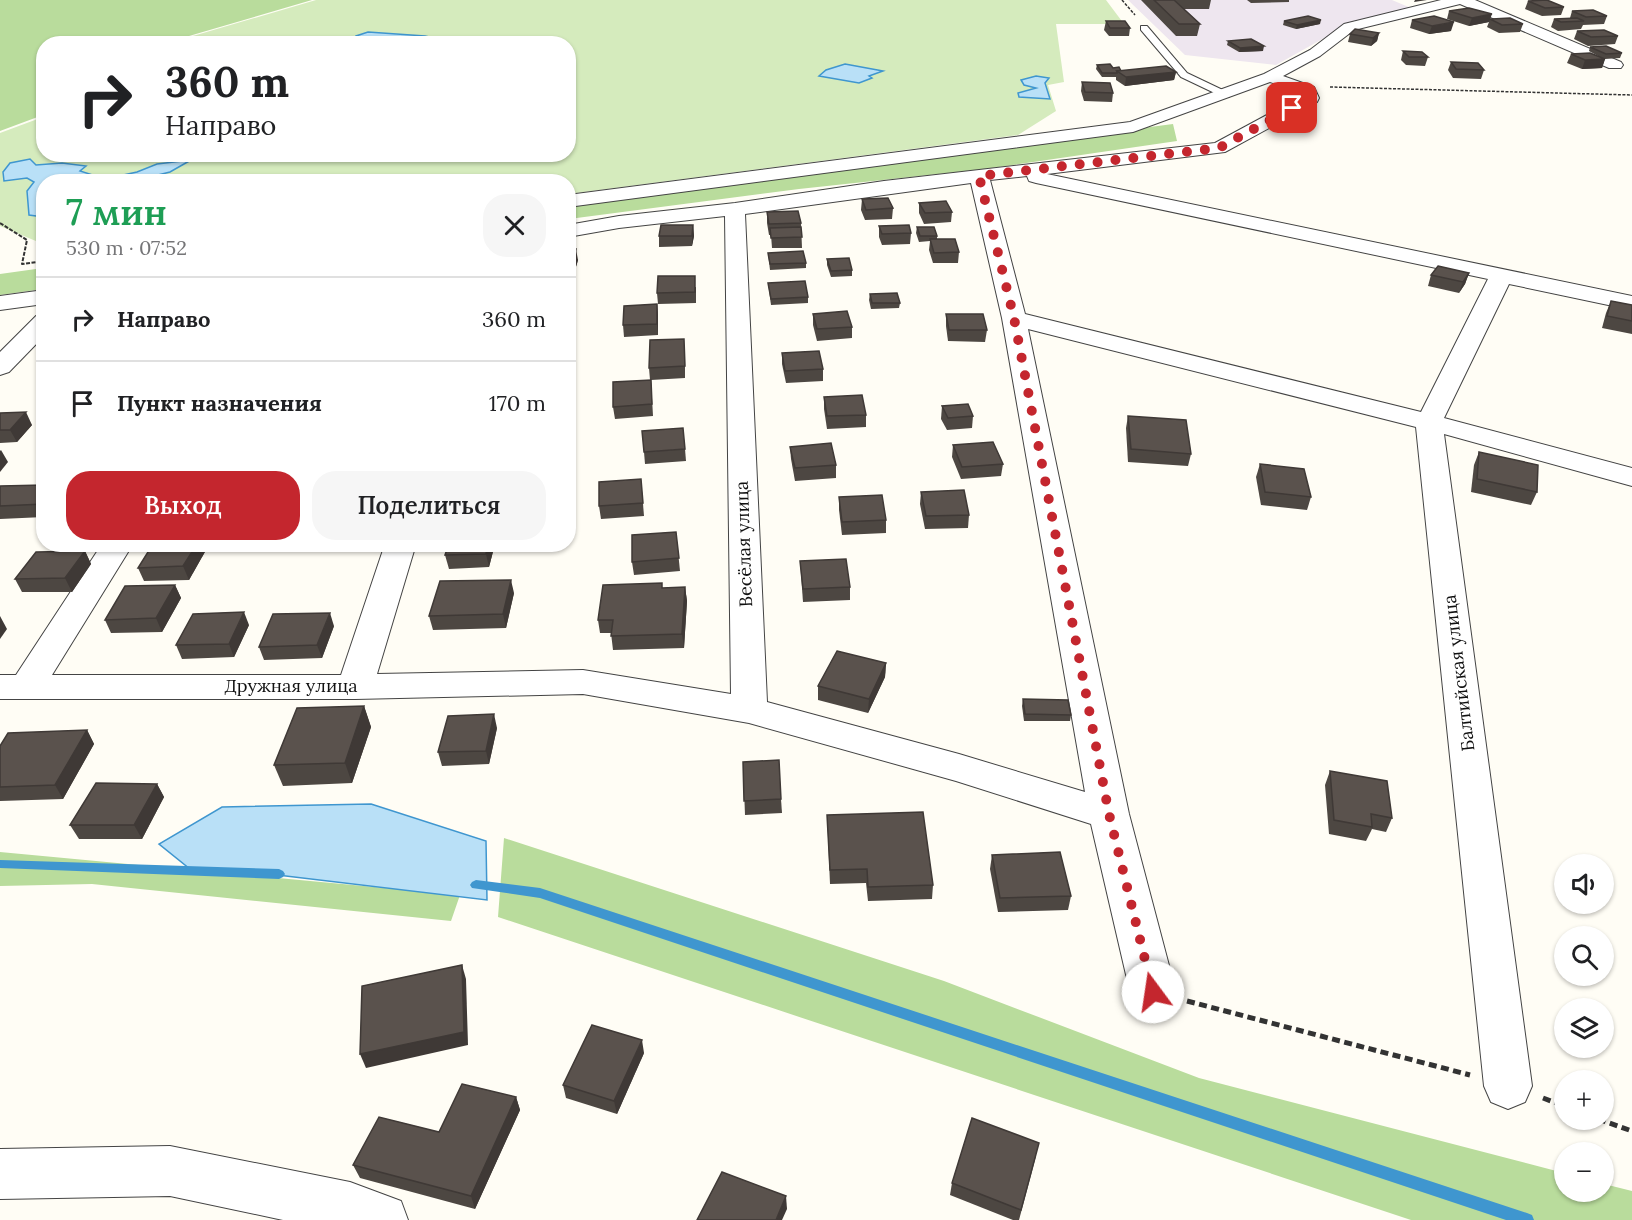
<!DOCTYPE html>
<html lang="ru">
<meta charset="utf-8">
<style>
body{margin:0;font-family:Lora,serif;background:#f6f6f6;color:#202124;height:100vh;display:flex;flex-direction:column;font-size:22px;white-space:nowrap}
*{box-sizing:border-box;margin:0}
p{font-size:20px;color:#757577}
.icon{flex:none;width:33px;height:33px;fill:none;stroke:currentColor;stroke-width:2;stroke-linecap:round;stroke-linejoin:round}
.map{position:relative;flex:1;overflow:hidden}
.panel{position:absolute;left:36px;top:174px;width:540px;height:378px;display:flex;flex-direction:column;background:#fff;border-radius:24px;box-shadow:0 2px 4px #0004}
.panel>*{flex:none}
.banner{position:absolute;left:36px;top:36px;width:540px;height:126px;border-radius:24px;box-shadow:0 2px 4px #0004;background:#fff;color:#202124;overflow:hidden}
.buttons{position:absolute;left:1554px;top:854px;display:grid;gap:12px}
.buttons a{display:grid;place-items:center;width:60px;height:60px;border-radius:50%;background:#fff;box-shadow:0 2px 4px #0004;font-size:30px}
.pin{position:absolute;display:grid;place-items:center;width:51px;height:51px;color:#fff;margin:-26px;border-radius:12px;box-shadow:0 3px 9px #0006}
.me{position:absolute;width:66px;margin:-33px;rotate:346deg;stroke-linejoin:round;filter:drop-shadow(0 0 4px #0008)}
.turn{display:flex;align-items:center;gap:21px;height:126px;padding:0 30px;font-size:27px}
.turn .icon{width:78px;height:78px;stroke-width:2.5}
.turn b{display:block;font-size:42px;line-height:51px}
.round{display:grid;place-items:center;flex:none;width:63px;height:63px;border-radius:24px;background:#f6f6f6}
.headline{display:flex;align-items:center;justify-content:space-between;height:102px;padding:0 30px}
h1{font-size:36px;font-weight:600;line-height:45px;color:#1e9e55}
.cta{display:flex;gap:12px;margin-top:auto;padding:12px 30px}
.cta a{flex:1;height:69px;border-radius:24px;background:#c4262e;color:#fff;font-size:24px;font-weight:600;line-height:69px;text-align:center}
.cta a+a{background:#f6f6f6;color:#202124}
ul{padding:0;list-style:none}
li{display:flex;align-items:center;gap:18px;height:84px;padding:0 30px;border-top:2px solid #e0e0e0}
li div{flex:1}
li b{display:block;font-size:22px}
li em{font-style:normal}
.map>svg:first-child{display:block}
.industrial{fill:#eee6ef}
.green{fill:#d5ebbd}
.forest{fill:#b9dc9c}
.water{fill:#b9e0f7;stroke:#3f96cf;stroke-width:1.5}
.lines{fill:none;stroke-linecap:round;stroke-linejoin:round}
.stream{fill:#3f96cf;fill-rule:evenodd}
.lane-casing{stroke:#444;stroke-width:2}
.street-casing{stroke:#444;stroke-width:2}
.path-far2{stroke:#333;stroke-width:1.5;stroke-dasharray:3 1.5;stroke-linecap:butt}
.path-far1{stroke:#333;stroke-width:2;stroke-dasharray:4 1.5;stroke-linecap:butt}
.path{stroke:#333;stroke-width:5;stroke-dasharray:8 4.5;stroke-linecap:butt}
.lane{fill:#fff;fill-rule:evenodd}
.street{fill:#fff;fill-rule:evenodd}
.wall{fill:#4d4742}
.shaded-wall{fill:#3f3936}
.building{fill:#5a524d;stroke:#3f3936;stroke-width:1.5}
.route{stroke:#c4262e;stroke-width:10;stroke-dasharray:0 18}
.labels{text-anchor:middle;stroke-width:6;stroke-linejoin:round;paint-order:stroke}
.street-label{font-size:18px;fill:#111;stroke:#fff}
</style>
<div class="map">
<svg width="1632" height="1220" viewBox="0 0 1632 1220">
<rect width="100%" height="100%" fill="#fffdf5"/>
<!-- industrial -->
<polygon class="industrial" points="1128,0 1392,0 1411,8 1342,28 1276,65 1185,55"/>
<!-- green -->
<path class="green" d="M 316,0 L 1106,0 L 1124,24 L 1056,24 L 1064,82 L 1048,85 L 1056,111 L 1018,135 L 569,194 L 568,182 L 134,181 L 170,172 L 189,160 L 157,164 L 137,172 L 105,179 L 79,171 L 85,166 L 62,163 L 36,165 L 4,180 L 28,178 L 34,183 L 27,191 L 29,215 L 43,217 L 43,244 L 0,226 L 0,133 L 43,117 L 44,154 L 93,154 C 108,161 137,160 152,154 L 568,154 L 568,44 L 425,43 L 433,38 L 410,36 L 349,41 L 348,43 L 169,43 Z"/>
<!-- forest -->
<g class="forest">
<polygon points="0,0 312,0 165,43 44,44 43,115 0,131"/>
<polygon points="1173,124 1177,141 985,169 799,189 569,219 568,203"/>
<polygon points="43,268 43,289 0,295 0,274"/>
<polygon points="504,838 944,981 1199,1078 1564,1173 1564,1191 1604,1191 1604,1184 1632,1191 1632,1220 1411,1220 498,917"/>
<polygon points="0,852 460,895 451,921 92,884 0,886"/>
</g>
<!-- water -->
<g class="water">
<polygon points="368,32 425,36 434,38 425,43 348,43 356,36"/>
<polygon points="845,64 883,71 869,76 872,78 859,83 819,76 826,70"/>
<polygon points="1036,76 1049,78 1045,83 1050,99 1019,97 1018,93 1036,88 1024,85 1021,80"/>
<polygon points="30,159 36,165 62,163 86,166 80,171 105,179 137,172 157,164 191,160 170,172 134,181 44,182 43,217 29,215 27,191 34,182 27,178 4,181 3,172 10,163"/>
<polygon points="371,804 486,841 487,900 269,874 190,869 159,844 222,807"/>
</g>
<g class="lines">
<!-- stream -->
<g class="stream">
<polygon points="0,860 279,869 283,871 285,874 283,877 279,879 0,868"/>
<polygon points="476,880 540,888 1527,1213 1532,1215 1534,1220 1506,1220 540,898 472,888 470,885 472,882"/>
</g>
<defs>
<polygon id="lane" points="1141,26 1147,26 1187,73 1229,93 1229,97 1223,97 1181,77 1141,30"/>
<g id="street">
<path d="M 1441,0 L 1475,0 L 1621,62 L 1623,65 L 1621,68 L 1609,68 L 1460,4 L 1354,30 L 1320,56 L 1283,76 L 1314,87 L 1319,98 L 1317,102 L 1225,152 L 1047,174 L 1632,296 L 1632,310 L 1509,284 L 1444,418 L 1632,468 L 1632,486 L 1444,434 L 1532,1086 L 1525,1102 L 1508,1109 L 1491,1102 L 1484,1086 L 1416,427 L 1028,329 L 1129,814 L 1176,992 L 1169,1006 L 1153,1012 L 1137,1006 L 1130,992 L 1091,824 L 956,781 L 749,723 L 583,694 L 355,699 L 0,699 L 0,675 L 16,675 L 102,544 L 133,544 L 52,675 L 341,675 L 385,544 L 416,544 L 377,674 L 583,670 L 731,694 L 725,216 L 619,228 L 568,237 L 568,225 L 619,216 L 735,203 L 884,181 L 1215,143 L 1302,96 L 1301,93 L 1270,82 L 1133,132 L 568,207 L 568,195 L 1130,122 L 1264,74 L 1310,50 L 1344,24 ZM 1027,176 L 1029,181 L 1036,183 L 1488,279 L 1421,412 L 1025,314 L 990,180 ZM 971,183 L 1002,318 L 1085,792 L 959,754 L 767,702 L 745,214 Z"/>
<polygon points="44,290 44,304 0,310 0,296"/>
<polygon points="44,314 44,336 9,372 0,375 0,352 36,316"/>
<polygon points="170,1146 350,1182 401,1201 408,1220 283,1220 170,1196 0,1199 0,1149"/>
</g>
</defs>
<!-- lane casing -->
<use href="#lane" class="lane-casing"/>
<!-- street casing -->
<use href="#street" class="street-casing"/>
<!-- path-far2 -->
<g class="path-far2">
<polyline points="1122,0 1135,15"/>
<polyline points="1330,87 1632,95"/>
</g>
<!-- path-far1 -->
<polyline class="path-far1" points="0,223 27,240 22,264 44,261"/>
<!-- path -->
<g class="path">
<polyline points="1187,1001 1470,1075"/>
<polyline points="1543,1098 1564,1106"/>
<polyline points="1598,1119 1632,1131"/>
</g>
<!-- lane -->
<use href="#lane" class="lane"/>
<!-- street -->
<use href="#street" class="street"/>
</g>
<!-- wall -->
<g class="wall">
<polygon points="1141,0 1211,0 1209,9 1184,9 1200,24 1197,36 1176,36"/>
<polygon points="1247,0 1289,0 1289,2 1251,3"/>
<polygon points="1528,1 1564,7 1561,15 1542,16 1525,9"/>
<polygon points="1449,11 1490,19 1523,24 1520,32 1499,33 1487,27 1489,22 1469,26 1447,19"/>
<polygon points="1572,11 1607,16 1604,24 1583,25 1581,29 1558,31 1551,27 1554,19 1570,18"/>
<polygon points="1412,20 1451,31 1429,34 1410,28"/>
<polygon points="1106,21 1130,28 1129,36 1109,36 1104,30"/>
<polygon points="1284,21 1320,24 1296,29 1283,25"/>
<polygon points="1577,31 1618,36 1615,44 1588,46 1574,39"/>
<polygon points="1379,33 1377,41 1371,46 1348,42 1350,34"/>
<polygon points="1228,41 1263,51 1239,52 1227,45"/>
<polygon points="1590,47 1622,53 1620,58 1605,59 1602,68 1582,69 1567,63 1571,54 1600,57 1589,51"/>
<polygon points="1403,51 1428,57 1425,66 1406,65 1401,60"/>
<polygon points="1451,62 1484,70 1481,79 1453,78 1448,70"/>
<polygon points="1097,65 1113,68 1121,71 1176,72 1174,80 1125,86 1116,80 1116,77 1102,77 1096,69"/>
<polygon points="1082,82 1113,93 1112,102 1084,101 1081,91"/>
<polygon points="862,199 893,208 892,219 865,220 861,210"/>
<polygon points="919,203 952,212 951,222 924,224 919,213"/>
<polygon points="767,212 801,223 802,248 772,248 771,235 769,235 767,223"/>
<polygon points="693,225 694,236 692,246 659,247 659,236"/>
<polygon points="879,226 911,233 910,244 882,245 879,237"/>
<polygon points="917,227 937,236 937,239 959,252 958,263 933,263 929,250 930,241 919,242 916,233"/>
<polygon points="568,249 578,260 572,280 568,280"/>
<polygon points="768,253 806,263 806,268 770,270"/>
<polygon points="827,259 852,270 852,276 831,277 827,265"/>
<polygon points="1469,273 1465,284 1459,293 1428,286 1431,275"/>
<polygon points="768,283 808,297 808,303 771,305"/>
<polygon points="696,287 696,303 658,304 657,293"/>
<polygon points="870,294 900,303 899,308 871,309 869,300"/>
<polygon points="1611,301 1632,305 1632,334 1602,328 1606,313"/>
<polygon points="657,304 658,316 658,335 624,337 623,325"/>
<polygon points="813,314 852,327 852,338 817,341 813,325"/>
<polygon points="946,314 987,330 985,342 948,341 946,326"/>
<polygon points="685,350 685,378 651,380 653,416 615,419 613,407 650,380 649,368"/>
<polygon points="782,353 823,369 823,381 786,383 782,364"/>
<polygon points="824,397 866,415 866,427 827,429 824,409"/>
<polygon points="942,406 973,416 972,428 947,430 941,419"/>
<polygon points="0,413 32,425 17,442 0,443"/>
<polygon points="1128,416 1191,454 1188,466 1128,462 1126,428"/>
<polygon points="953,445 1003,464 1001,476 961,479 952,457"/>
<polygon points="790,447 836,465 836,478 795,481 791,459"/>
<polygon points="685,449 686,461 645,464 644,452"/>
<polygon points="1479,452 1537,492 1531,505 1471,492 1474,465"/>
<polygon points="1260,464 1311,497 1307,510 1261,505 1256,477"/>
<polygon points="641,479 644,516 601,519 599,506"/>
<polygon points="44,485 44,517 0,519 0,486"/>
<polygon points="921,492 969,515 968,528 925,529 920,504"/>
<polygon points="839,497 886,520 886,533 842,535 839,510"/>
<polygon points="676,532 680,571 634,575 632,562"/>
<polygon points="495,544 489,567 449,569 445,555"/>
<polygon points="206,550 189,580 144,581 138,568"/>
<polygon points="85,551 91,564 72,592 22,592 15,579"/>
<polygon points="800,561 850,587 850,600 803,602"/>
<polygon points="175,585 181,598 162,632 111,633 105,620"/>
<polygon points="685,587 687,601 684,648 613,650 611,633 600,633 598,620 663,588"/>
<polygon points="514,593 506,628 433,630 429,616"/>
<polygon points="249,625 234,657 182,659 176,645"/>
<polygon points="334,626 322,658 264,660 259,647"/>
<polygon points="886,663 885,677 868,713 818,700 818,686"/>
<polygon points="1023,699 1071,715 1070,721 1024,721 1022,706"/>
<polygon points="364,706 371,727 352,783 283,786 274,765"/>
<polygon points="497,728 489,764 442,766 438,752"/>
<polygon points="87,730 94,744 63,799 0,801 0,746"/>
<polygon points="743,762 781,799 782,813 745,815"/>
<polygon points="1330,771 1392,818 1386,832 1372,829 1366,841 1329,834 1325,785"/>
<polygon points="157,784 164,797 142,839 79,839 70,825"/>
<polygon points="827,815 933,885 932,899 868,901 866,883 830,884"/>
<polygon points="992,855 1071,896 1068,910 998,912 990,869"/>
<polygon points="644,1053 617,1114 566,1098 563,1085"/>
<polygon points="516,1097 520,1110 475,1209 360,1178 353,1165 439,1132"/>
<polygon points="1036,1156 1019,1220 1013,1220 950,1195 952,1183"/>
</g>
<!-- shaded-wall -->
<g class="shaded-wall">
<polygon points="1415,0 1427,0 1414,2"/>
<polygon points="1492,14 1489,22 1469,26 1472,18"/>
<polygon points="1321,20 1320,24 1296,29 1297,25"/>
<polygon points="1454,22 1451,31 1429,34 1432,26"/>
<polygon points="1379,33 1377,41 1371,46 1373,38"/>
<polygon points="1264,46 1263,51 1239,52 1240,48"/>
<polygon points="1605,59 1602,68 1582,69 1585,60"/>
<polygon points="1176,72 1174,80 1125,86 1126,77"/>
<polygon points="693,225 694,236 692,246 692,236"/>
<polygon points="576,249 578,260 572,280 571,269"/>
<polygon points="1469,273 1465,284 1459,293 1463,282"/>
<polygon points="657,304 658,316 658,335 657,324"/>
<polygon points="26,412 32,425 17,442 10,430"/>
<polygon points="1,450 8,462 0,472 0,451"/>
<polygon points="197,544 204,544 206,550 189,580 183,566"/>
<polygon points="488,544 495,544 489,567 486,554"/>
<polygon points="85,551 91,564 72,592 65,578"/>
<polygon points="511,580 514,593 506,628 503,614"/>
<polygon points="175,585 181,598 162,632 156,618"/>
<polygon points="685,587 687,601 684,648 682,634"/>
<polygon points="244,612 249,625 234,657 229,644"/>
<polygon points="330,613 334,626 322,658 317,645"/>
<polygon points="0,616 7,629 0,639"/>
<polygon points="886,663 885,677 868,713 869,699"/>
<polygon points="364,706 371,727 352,783 345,763"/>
<polygon points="494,714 497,728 489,764 486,751"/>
<polygon points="87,730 94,744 63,799 55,785"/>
<polygon points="157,784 164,797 142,839 134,825"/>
<polygon points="462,965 466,979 468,1045 366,1068 360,1054"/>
<polygon points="642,1040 644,1053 617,1114 614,1101"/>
<polygon points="516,1097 520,1110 475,1209 471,1196"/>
<polygon points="786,1196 787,1209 782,1220 776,1220"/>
</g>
<!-- building -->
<g class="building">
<polygon points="1154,0 1174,0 1200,24 1179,24"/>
<polygon points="1547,0 1564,7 1545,8 1528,1"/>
<polygon points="1469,8 1492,14 1472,18 1449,11"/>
<polygon points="1593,10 1607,16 1586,17 1572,11"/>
<polygon points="1308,16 1321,20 1297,25 1284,21"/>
<polygon points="1434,16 1454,22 1432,26 1412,20"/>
<polygon points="1510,18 1523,24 1502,25 1490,19"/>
<polygon points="1577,18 1584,21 1561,22 1554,19"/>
<polygon points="1106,21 1125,21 1130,28 1110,28"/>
<polygon points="1355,29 1379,33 1373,38 1350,34"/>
<polygon points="1604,30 1618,36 1591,37 1577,31"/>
<polygon points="1251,39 1264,46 1240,48 1228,41"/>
<polygon points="1606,46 1622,53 1606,54 1590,47"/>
<polygon points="1403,51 1422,52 1428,57 1409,57"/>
<polygon points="1590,53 1605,59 1585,60 1571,54"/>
<polygon points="1451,62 1478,63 1484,70 1456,69"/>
<polygon points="1110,64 1113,68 1119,67 1121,71 1117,71 1117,73 1102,73 1097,65"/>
<polygon points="1166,66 1176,72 1126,77 1117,71"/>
<polygon points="1082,82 1110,83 1113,93 1085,92"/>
<polygon points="888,198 893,208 866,210 862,199"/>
<polygon points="946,201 952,212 925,213 919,203"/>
<polygon points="798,211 801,223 769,224 767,212"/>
<polygon points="661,225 693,225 692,236 659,236"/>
<polygon points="909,225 911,233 882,234 879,226"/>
<polygon points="801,227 802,237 771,238 770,228"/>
<polygon points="917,227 934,227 937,236 920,236"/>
<polygon points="930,239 955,239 959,252 934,253"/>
<polygon points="568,249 576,249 571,269 568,269"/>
<polygon points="803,251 806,263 770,264 768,253"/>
<polygon points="849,258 852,270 831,271 827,259"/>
<polygon points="1438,266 1469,273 1463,282 1431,275"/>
<polygon points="658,276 695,276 695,292 657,293"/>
<polygon points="805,281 808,297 771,299 768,283"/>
<polygon points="897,293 900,303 872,303 870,294"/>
<polygon points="1611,301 1632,305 1632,321 1607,316"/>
<polygon points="657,304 657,324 623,325 624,306"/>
<polygon points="847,311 852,327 817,329 813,314"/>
<polygon points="946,314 983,314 987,330 949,330"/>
<polygon points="684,339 685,366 649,368 650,340"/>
<polygon points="819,351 823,369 785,371 782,353"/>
<polygon points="651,380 652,404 613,407 613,382"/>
<polygon points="862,395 866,415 827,416 824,397"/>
<polygon points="968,404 973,416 948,418 942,406"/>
<polygon points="26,412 10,430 0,430 0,413"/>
<polygon points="1128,416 1186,420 1191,454 1131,449"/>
<polygon points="683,428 685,449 644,452 642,431"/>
<polygon points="993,442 1003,464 962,467 953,445"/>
<polygon points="831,443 836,465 795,468 790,447"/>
<polygon points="1479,452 1538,465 1537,492 1477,479"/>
<polygon points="1260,464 1304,469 1311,497 1265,492"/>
<polygon points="641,479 643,503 599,506 599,482"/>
<polygon points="44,485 44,504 0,506 0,486"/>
<polygon points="964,490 969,515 926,516 921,492"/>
<polygon points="882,495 886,520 842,522 839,497"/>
<polygon points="676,532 679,558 632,562 632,535"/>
<polygon points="153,544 197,544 183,566 138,568"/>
<polygon points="449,544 488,544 486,554 445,555"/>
<polygon points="85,551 65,578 15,579 36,552"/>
<polygon points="846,559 850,587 803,589 800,561"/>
<polygon points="511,580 503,614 429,616 440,581"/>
<polygon points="662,583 662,588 685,587 682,634 611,636 613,620 598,620 603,585"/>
<polygon points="175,585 156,618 105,620 125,586"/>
<polygon points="244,612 229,644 176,645 193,614"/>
<polygon points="330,613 317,645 259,647 273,614"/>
<polygon points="837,651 886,663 869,699 818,686"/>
<polygon points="1023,699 1068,700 1071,715 1025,714"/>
<polygon points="364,706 345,763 274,765 297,708"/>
<polygon points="494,714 486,751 438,752 448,716"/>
<polygon points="87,730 55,785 0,787 0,746 8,733"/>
<polygon points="779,760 781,799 744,801 743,762"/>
<polygon points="1330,771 1387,781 1392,818 1371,814 1372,827 1334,820"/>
<polygon points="96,783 157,784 134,825 70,825"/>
<polygon points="923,812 933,885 868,887 867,869 830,870 827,815"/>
<polygon points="1060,852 1071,896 1000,898 992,855"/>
<polygon points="462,965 464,1032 360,1054 362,986"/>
<polygon points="592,1025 642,1040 614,1101 563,1085"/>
<polygon points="462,1084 516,1097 471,1196 353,1165 379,1117 439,1132"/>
<polygon points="972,1118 1039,1143 1021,1210 952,1183"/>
<polygon points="722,1172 786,1196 776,1220 697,1220"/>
</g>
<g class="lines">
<!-- route -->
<polyline class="route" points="1153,992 1109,814 1014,318 979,176 1219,148 1292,108"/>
</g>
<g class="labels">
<!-- street labels -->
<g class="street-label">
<text transform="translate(744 544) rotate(-92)" y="6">Весёлая улица</text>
<text transform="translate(1459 673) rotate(-97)" y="6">Балтийская улица</text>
<text x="291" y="692">Дружная улица</text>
</g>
</g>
</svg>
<div class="buttons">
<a><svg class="icon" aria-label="sound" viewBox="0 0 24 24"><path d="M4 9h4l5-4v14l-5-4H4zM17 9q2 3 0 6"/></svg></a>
<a><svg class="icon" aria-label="search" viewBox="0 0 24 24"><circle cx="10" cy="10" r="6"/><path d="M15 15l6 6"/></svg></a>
<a><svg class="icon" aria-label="layers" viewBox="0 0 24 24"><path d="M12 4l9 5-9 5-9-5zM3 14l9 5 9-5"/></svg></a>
<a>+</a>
<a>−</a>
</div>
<div class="pin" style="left:1292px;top:108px;background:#d93025"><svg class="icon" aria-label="arrive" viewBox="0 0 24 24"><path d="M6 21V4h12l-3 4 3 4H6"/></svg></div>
<svg class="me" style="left:1153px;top:992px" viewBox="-20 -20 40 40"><circle r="19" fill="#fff"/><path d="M0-13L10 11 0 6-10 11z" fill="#c4262e"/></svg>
<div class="banner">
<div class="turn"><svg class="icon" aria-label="right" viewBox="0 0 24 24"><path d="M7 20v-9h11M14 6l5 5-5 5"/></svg><div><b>360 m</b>Направо</div></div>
</div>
<section class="panel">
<div class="headline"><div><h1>7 мин</h1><p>530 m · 07:52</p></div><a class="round"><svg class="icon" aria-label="close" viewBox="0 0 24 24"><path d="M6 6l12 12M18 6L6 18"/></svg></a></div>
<ul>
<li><svg class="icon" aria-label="right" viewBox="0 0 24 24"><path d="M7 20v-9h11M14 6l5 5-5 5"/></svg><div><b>Направо</b></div><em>360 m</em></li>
<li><svg class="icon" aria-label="arrive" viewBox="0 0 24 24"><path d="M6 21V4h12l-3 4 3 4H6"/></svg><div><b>Пункт назначения</b></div><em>170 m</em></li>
</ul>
<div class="cta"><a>Выход</a><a>Поделиться</a></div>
</section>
</div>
